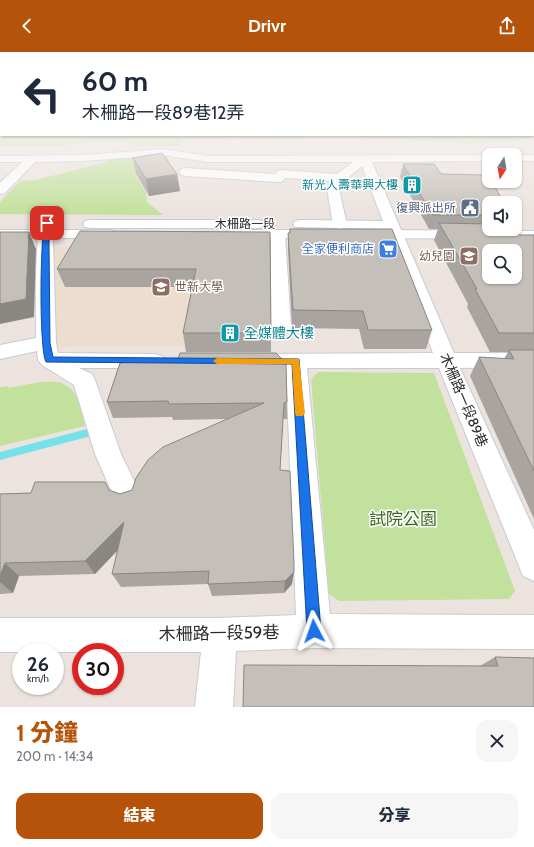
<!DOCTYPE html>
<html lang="zh-TW">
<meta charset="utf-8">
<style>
body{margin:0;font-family:Cabin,"Noto Sans TC",sans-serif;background:#f6f6f7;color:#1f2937;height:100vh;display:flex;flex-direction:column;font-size:15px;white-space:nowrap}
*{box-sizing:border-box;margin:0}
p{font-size:13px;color:#747a83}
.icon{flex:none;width:22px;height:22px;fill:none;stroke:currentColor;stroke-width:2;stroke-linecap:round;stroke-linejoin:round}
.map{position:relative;height:655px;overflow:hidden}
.side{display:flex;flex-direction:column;background:#fff;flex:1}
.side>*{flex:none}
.guide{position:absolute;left:0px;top:0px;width:534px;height:84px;box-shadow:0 1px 3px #0004;background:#fff;color:#1f2937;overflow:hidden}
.needle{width:26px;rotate:191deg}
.controls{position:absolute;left:482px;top:96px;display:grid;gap:8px}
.controls a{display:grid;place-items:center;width:40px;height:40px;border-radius:8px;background:#fff;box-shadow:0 1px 3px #0004;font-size:20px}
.speed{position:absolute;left:12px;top:591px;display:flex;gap:8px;font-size:20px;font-weight:700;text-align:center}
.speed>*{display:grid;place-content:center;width:52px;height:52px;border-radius:50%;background:#fff;box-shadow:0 1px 3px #0004;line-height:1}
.speed small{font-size:10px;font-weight:400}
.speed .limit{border:6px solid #d22;background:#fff;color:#111}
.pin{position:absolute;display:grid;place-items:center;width:34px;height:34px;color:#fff;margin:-17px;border-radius:8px;box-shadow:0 2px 6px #0006}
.me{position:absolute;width:44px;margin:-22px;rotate:356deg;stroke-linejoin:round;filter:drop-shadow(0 0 3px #0008)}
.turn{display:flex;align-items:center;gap:14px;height:84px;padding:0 16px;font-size:18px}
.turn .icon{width:52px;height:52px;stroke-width:2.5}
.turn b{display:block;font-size:28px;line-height:34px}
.round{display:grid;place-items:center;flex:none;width:42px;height:42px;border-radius:12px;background:#f6f6f7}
.overview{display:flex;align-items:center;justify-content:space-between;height:68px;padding:0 16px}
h1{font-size:24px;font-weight:800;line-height:30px;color:#b45309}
.cta{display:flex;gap:8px;margin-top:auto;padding:8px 16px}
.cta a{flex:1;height:46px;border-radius:12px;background:#b45309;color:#fff;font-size:16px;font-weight:800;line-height:46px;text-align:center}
.cta a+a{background:#f6f6f7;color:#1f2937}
header{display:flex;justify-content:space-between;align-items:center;height:52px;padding:0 16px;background:#b45309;color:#fff;font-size:18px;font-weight:800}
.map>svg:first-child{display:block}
.education{fill:#edddce}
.green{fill:#c1e19c}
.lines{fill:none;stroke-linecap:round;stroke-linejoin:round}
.stream{fill:#75e2ea;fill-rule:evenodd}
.minor-casing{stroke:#c6cbd4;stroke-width:2}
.secondary-casing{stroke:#c6cbd4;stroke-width:2}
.minor{fill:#fff;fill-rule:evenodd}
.secondary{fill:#fff;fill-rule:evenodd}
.wall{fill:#a9a49f}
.shaded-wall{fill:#8a8682}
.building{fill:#c5bfb9;stroke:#8a8682;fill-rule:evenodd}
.route{fill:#1a73e8;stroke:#114b97}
.slow{fill:#f59e0b}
.labels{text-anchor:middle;stroke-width:3;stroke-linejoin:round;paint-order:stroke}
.far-culture-label{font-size:12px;fill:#0d838f;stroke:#fff;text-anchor:end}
.far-service-label{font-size:12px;fill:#4e5e75;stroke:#fff;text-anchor:end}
.far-street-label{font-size:12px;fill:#2b2b2b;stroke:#fff}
.far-shop-label{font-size:12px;fill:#366cbe;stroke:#fff;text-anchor:end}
.far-education-label{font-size:12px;fill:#785e54;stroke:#fff;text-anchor:end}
.culture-label{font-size:14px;fill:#0d838f;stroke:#fff;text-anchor:start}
.street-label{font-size:14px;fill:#2b2b2b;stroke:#fff}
.near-park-label{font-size:17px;fill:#3a661d;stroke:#fff}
.near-street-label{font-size:17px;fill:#2b2b2b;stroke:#fff}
</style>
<header><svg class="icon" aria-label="back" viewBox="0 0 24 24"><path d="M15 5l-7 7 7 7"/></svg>Drivr<svg class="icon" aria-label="share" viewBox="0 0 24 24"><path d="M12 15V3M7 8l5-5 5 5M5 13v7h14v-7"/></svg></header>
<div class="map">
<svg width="534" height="655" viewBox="0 0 534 655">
<rect width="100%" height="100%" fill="#ece3de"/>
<!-- education -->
<polygon class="education" points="268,194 197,294 54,295 52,195"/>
<!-- green -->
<g class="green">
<polygon points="0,72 1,83 309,83 300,88 235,85 186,86 178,94 141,94 120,90 93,90 50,95 0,94"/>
<polygon points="533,72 534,85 530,85 520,89 470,92 332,83 533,83"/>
<polygon points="167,103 170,114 138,118 136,124 146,141 147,150 163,163 0,162 0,150 20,129 36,128 107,110 107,107"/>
<polygon points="318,320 434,321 515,539 509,547 339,549 329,542 311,327"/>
<path d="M 40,330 C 46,330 56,329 62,331 C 80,339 81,358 85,374 L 0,394 L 0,335 L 8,334 L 9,336 Z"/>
</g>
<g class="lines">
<!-- stream -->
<polygon class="stream" points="87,377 91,378 92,381 91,384 0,408 0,400"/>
<defs>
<g id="minor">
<polygon points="163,97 208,104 491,103 489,103 489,109 372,110 454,301 534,301 534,315 460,316 534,478 534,529 523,524 439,316 307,316 330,562 534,563 534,597 314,596 236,599 233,655 195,655 201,600 0,600 0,566 220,566 296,563 286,316 253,316 246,314 242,309 246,304 253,302 433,301 362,114 345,128 339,137 347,173 345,176 340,177 335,176 333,173 327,137 332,129 285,126 283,129 279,130 185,124 181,123 179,120 181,117 185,116 275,122 277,119 281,118 337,122 353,110 208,110 163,103 84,109 35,110 5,141 0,142 0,131 22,110 0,110 0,104 84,103"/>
<polygon points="513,103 534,103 534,109 515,109 515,103"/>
<path d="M 47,167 L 52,168 L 54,171 L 53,191 L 56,291 L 58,301 L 155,302 L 162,304 L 166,309 L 162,314 L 155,316 L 79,316 L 92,322 L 95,328 L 121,402 L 141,443 L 137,452 L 127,455 L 117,452 L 95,402 L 74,333 L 42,313 L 38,308 L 37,299 L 0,307 L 0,293 L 36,286 C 36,267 34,180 42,168 Z"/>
<polygon points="278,178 283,179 285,182 291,275 288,279 281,281 274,279 271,275 271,182 273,179"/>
</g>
<g id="secondary">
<polygon points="90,168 258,168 263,169 265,172 263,175 258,176 90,176 85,175 83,172 85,169"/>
<polygon points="300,168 384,169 389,170 391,173 389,176 384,177 295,175 293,172 295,169"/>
<polygon points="0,178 109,178 114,179 116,182 114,185 109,186 0,186"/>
<polygon points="239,178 319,178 324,179 326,182 324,185 319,186 239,186 234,185 232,182 234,179"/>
<polygon points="365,178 534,179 534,187 365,186 360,185 358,182 360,179"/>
</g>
</defs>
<!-- minor casing -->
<use href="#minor" class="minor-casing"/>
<!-- secondary casing -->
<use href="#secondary" class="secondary-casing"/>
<!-- minor -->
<use href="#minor" class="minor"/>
<!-- secondary -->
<use href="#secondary" class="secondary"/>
</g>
<!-- wall -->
<g class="wall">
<polygon points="133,106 177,122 180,139 149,144 136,122"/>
<polygon points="403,112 441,122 489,151 489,177 520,183 534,183 534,467 470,324 479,305 504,307 508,300 490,300 467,255 468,252 434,188 438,177 429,177 400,125"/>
<polygon points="290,177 432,278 426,297 364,297 359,277 292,276 288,198 288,181 289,181"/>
<polygon points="270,180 271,300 186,300 183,281 192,235 65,235 57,217"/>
<polygon points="120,311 287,350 287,367 283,367 280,418 292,532 284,541 212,544 208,532 121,535 112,522 118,498 95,522 19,524 13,541 0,542 0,442 31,441 109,438 120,442 132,438 226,367 173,368 172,365 113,366 107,350"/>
<polygon points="495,605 534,655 480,614"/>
</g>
<!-- shaded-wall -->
<g class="shaded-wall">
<polygon points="177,122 180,139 149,144 146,127"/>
<polygon points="29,180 36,197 34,265 0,272 0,252"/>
<polygon points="124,470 131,484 95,522 85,509"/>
<polygon points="5,511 19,524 13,541 0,530 0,524"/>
<polygon points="294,520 292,532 284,541 285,529"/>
</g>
<!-- building -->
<g class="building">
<polygon points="162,101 177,122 146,127 133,106"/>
<polygon points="403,112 434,112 441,122 485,123 489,128 489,129 490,129 497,138 503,151 489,151 489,163 432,163"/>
<path d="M 439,171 L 489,172 L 489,177 L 515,177 L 515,172 L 520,183 L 534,183 L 534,281 L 499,281 L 475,237 L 477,237 ZM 489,199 L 515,199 L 515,225 L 489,225 Z"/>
<polygon points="290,177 392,177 432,278 368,278 363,259 293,258 288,181 290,181"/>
<polygon points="80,179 270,180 271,281 183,281 196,217 57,217"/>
<polygon points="0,180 29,180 26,247 0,252"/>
<polygon points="509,298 534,298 534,419 479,305 514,307"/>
<polygon points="180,301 276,301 286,311 287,350 284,351 280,418 290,419 294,511 294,520 285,529 208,532 209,519 112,522 124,470 85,509 5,511 0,524 0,442 31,441 35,430 105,430 109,438 120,442 132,438 136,426 148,408 163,395 264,351 169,352 168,349 107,350 120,311 123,311 125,307 178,307"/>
<polygon points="495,605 534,606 534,655 243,655 244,613 498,614"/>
</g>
<!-- sky -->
<linearGradient id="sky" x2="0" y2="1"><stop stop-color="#7ac6e9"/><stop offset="0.44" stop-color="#f6f2f0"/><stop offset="1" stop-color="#f6f2f0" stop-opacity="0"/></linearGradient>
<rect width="534" height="164" fill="url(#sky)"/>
<!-- route -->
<path class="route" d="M 45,170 L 50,171 L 49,191 L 50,291 L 53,305 L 299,307 L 321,579 L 319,584 L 314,586 L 309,584 L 307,579 L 292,312 L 46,310 C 39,297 40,185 45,170 Z"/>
<!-- slow -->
<polygon class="slow" points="217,306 299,307 305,361 303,364 296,364 295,361 292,312 217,312 213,309"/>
<!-- icons -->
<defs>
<symbol id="building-square" viewBox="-11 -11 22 22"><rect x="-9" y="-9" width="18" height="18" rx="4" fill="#0f9aa8" stroke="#fff"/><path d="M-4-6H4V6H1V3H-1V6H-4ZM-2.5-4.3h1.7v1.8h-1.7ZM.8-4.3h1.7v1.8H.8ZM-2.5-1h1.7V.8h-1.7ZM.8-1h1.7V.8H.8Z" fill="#fff"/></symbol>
<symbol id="civic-square" viewBox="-11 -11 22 22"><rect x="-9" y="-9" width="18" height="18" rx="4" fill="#5c6f8a" stroke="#fff"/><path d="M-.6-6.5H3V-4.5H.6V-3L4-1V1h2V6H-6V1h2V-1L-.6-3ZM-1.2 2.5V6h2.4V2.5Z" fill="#fff"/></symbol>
<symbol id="supermarket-square" viewBox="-11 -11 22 22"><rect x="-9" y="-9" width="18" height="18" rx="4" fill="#3f7fe0" stroke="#fff"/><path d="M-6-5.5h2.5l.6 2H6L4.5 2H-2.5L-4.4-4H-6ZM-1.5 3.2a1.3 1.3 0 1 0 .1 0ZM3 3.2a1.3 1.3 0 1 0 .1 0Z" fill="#fff"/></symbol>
<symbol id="school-square" viewBox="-11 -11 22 22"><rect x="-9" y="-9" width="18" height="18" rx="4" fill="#8d6e63" stroke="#fff"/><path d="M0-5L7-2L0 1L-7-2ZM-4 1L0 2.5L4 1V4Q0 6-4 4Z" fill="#fff"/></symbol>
<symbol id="university-square" viewBox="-11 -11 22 22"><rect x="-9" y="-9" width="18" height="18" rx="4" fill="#8d6e63" stroke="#fff"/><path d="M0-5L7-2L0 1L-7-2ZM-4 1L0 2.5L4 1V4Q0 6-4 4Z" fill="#fff"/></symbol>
</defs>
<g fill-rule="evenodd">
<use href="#building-square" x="401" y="122" width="22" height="22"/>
<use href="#civic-square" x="459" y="145" width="22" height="22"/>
<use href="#supermarket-square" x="377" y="186" width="22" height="22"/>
<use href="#school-square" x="458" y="193" width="22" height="22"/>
<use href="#university-square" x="150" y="224" width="22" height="22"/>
<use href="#building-square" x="219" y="270" width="22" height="22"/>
</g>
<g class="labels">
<!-- far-culture labels -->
<g class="far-culture-label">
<text x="398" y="137">新光人壽華興大樓</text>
</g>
<!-- far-service labels -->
<g class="far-service-label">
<text x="456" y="160">復興派出所</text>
</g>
<!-- far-street labels -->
<g class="far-street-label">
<text x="245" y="176">木柵路一段</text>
</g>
<!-- far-shop labels -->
<g class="far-shop-label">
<text x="374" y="201">全家便利商店</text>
</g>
<!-- far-education labels -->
<g class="far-education-label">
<text x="455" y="208">幼兒園</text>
<text x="175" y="239" text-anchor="start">世新大學</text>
</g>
<!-- culture labels -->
<g class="culture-label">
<text x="244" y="286">全媒體大樓</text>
</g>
<!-- street labels -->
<g class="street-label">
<text transform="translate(464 348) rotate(67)" y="5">木柵路一段89巷</text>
</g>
<!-- near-park labels -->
<g class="near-park-label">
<text x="403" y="473">試院公園</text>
</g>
<!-- near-street labels -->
<g class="near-street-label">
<text transform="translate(219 581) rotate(-1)" y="6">木柵路一段59巷</text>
</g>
</g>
</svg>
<div class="controls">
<a><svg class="needle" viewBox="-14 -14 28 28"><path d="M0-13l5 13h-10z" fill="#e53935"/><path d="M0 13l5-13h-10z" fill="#747a83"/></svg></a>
<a><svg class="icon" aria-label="sound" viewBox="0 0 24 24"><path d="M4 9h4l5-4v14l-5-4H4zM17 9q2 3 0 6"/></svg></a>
<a><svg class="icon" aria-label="search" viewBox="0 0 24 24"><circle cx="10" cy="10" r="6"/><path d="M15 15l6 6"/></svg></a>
</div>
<div class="speed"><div>26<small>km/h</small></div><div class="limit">30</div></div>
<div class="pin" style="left:47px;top:171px;background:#d93025"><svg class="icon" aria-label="arrive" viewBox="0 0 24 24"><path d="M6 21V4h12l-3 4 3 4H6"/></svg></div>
<svg class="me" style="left:314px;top:579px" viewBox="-20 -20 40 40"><path d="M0-17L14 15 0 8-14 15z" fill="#1a73e8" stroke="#fff" stroke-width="4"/></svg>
<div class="guide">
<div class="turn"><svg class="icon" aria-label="left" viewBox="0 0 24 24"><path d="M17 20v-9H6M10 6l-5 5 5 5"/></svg><div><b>60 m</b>木柵路一段89巷12弄</div></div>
</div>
</div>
<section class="side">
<div class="overview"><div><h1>1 分鐘</h1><p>200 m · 14:34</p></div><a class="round"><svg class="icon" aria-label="close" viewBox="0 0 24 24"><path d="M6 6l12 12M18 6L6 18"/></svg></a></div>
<div class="cta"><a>結束</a><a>分享</a></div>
</section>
